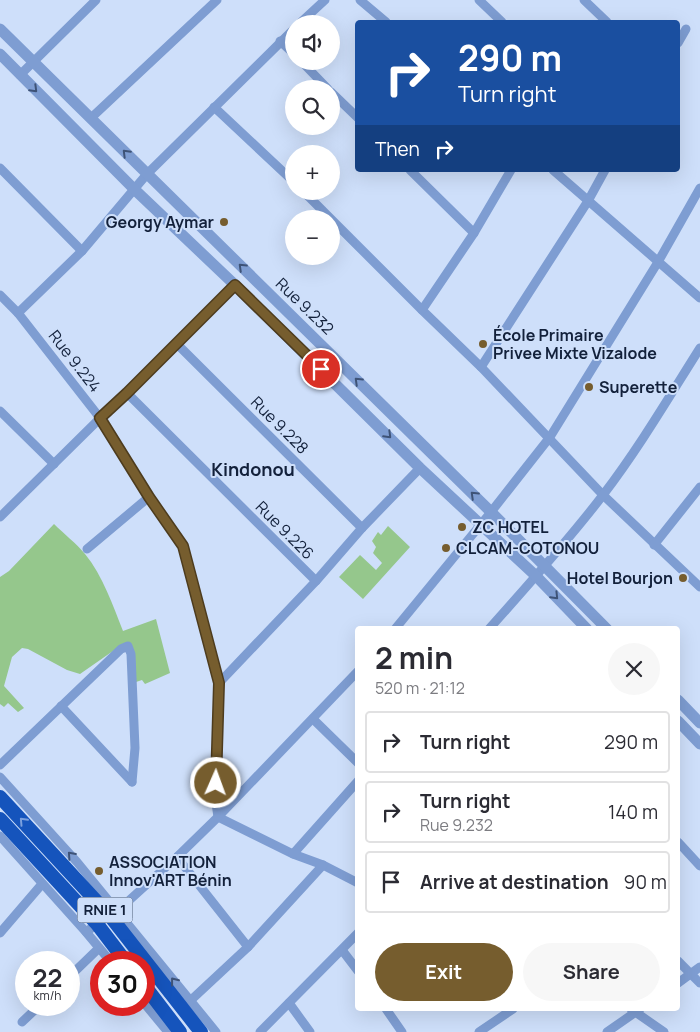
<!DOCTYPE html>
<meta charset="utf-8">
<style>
body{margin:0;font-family:Manrope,sans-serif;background:#f7f7f7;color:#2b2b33;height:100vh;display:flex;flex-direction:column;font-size:19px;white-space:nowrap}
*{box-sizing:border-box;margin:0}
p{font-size:16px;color:#7c7c81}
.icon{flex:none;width:28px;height:28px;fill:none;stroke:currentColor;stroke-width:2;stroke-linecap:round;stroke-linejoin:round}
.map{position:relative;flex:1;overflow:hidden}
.panel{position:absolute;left:355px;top:626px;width:325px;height:385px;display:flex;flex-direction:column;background:#fff;border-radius:5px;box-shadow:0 5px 20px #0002}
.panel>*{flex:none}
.banner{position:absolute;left:355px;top:20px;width:325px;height:152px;border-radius:5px;box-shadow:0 5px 20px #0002;background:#1a4fa0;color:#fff;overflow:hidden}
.fabs{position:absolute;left:285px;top:15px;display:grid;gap:10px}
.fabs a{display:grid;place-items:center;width:55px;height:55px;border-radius:50%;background:#fff;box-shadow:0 5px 20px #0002;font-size:25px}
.speed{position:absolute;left:15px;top:951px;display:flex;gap:10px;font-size:25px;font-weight:700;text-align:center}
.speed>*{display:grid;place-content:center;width:65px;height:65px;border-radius:50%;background:#fff;box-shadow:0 5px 20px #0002;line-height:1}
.speed small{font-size:12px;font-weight:400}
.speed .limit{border:8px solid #d22;background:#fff;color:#111}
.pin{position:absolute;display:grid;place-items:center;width:42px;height:42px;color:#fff;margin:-21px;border:2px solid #fff;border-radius:50%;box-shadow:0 1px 5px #0007}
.me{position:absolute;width:55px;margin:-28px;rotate:2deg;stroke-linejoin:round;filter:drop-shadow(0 0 4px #0008)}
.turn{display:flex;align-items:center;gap:18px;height:105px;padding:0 20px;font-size:22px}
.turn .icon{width:65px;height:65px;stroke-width:2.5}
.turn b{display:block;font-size:35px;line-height:42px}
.then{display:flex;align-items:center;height:48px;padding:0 20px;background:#0003;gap:10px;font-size:19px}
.round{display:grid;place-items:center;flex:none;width:52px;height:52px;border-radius:26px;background:#f7f7f7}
.headline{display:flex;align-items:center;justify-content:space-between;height:85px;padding:0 20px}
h1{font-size:30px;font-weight:700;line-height:38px}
.action{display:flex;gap:10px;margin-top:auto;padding:10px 20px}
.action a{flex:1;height:58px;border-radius:30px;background:#765d2e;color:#fff;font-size:20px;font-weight:700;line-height:58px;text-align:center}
.action a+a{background:#f7f7f7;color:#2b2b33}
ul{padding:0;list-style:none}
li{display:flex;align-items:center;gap:15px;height:62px;margin:0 10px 8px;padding:0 10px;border:2px solid #e1e1e2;border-radius:5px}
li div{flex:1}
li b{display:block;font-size:19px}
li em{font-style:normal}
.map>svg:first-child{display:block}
.green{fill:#95c78c}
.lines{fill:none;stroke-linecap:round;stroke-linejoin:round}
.minor{stroke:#7e9dd2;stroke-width:9}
.tertiary{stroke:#7e9dd2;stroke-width:11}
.trunk{stroke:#1554bc;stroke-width:14}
.oneway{stroke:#3e5377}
.oneway2{stroke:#7ba0de}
.route-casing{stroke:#4d3c1e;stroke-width:12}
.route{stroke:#765d2e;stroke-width:9}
.poi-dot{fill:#765d2e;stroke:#cedffa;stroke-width:2}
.labels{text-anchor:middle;stroke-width:4;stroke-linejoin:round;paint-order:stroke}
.shield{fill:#cedffa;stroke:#4b5a74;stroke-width:1}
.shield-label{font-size:15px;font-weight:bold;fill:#13213b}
.poi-label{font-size:16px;font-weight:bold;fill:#13213b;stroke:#cedffa;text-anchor:start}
.street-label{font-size:16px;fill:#13213b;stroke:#cedffa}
.neighbourhood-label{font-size:18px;font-weight:bold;fill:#13213b;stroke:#cedffa}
</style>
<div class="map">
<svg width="700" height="1032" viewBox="0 0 700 1032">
<rect width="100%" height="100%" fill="#cedffa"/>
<!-- green -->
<g class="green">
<path d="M 54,524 C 64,534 76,543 85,554 C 103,576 113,606 123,631 L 156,619 L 170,673 L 145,684 L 142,680 L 136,682 L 134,661 L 123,644 L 80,674 L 67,670 L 28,649 L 22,648 L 12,657 L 4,686 L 24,708 L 18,712 L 8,703 L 4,707 L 0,704 L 0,577 L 9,571 Z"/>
<polygon points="388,526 410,547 363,599 339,577 360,555 376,570 382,563 373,553 376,547 372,541 378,532 381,535"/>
</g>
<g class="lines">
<!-- minor -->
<g class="minor">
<polyline points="360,0 386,22"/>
<polyline points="479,0 502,22"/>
<polyline points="584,0 607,22"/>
<polyline points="299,24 325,0"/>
<polyline points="280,41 294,54"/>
<polyline points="678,43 686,29"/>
<polyline points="301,61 328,89"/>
<polyline points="20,75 96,0"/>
<polyline points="331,92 358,118"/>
<polyline points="214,107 294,182"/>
<polyline points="91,118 217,0"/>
<polyline points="0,168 82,251"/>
<polyline points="410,170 474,233"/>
<polyline points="553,170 700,298"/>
<polyline points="303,191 422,310 481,367 603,495 700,587"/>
<polyline points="0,295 18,313 100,418 149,497 183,546 219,683 216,803 218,817 293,854 323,865 358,883"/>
<polyline points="422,310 474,233 511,170"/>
<polyline points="18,313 82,251 147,174 294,29"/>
<polyline points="176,343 362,528"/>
<polyline points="481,367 588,201 605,170"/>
<polyline points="127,393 316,581"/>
<polyline points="0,411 54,464"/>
<polyline points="0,517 235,285"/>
<polyline points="654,545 700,487"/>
<polyline points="87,549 149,497"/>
<polyline points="395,629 491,512 550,437 658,262 700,188"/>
<path d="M 489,629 C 528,585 568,541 603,495 C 639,448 669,397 700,348"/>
<polyline points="219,683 316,581 362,528 420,468"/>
<polyline points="61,706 132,782"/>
<polyline points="313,719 358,763"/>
<polyline points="0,765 121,649 128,646 131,654 135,748 132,782"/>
<polyline points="0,777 77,862 216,1032"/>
<polyline points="0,836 86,932 111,962"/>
<polyline points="678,842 700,866"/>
<polyline points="293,854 358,781"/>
<polyline points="177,857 248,947"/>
<polyline points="86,932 124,905 177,857 218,817 358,671"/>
<polyline points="0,933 42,884"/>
<polyline points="342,950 358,971"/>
<polyline points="678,961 700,983"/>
<polyline points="69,977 99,948"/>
<polyline points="678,983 700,967"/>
<polyline points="190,1001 248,947 323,865"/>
<polyline points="144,1003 168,1032"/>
<polyline points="289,1003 310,1032"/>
<polyline points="386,1009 402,1032"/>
<polyline points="631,1009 664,1032"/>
<polyline points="22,1022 40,1005"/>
<polyline points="260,1032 358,933"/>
<polyline points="479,1032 513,1009"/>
<polyline points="607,1032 640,1009"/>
</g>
<!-- tertiary -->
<g class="tertiary">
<polyline points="0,29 491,512 607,629"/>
<polyline points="0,54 134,189 235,285 420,468 536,576 587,629"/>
<polyline points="678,700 700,723"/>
<polyline points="678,721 700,744"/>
</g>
<!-- trunk -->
<g class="trunk">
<polyline points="0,797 110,916 201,1032"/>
<polyline points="0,819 97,924 126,962"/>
<polyline points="144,985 180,1032"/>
</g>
</g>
<!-- one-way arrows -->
<defs><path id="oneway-chevron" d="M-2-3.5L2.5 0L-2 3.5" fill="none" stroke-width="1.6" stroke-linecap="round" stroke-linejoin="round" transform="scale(1.25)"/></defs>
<g class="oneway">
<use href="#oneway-chevron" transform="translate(34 89) rotate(45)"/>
<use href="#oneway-chevron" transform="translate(126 153) rotate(-135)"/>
<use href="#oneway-chevron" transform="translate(242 267) rotate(-136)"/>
<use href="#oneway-chevron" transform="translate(358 381) rotate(-136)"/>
<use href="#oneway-chevron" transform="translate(388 435) rotate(45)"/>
<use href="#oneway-chevron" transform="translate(474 495) rotate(-136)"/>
<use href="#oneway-chevron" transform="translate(555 596) rotate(46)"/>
<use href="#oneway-chevron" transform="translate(71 855) rotate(-132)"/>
<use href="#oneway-chevron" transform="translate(174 981) rotate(-128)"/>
</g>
<use class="oneway2" href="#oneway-chevron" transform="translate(23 821) rotate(-133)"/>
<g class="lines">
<defs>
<polyline id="route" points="216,783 219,683 183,546 149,497 100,418 127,393 235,285 321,369"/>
</defs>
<!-- route casing -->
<use href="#route" class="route-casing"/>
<!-- route -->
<use href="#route" class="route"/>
</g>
<!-- markers -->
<g class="poi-dot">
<circle cx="224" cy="222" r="5"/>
<circle cx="483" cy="344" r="5"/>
<circle cx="589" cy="387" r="5"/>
<circle cx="462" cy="527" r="5"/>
<circle cx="446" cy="548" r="5"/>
<circle cx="683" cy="578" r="5"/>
<circle cx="99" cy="871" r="5"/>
</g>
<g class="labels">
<!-- shield labels -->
<rect class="shield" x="77.5" y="897.5" width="55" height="25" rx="4"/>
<g class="shield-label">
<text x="105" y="915">RNIE 1</text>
</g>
<!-- poi labels -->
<g class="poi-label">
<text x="214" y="228" text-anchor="end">Georgy Aymar</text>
<text x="493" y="341">École Primaire<tspan x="493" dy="18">Privee Mixte Vizalode</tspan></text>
<text x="599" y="393">Superette</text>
<text x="472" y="533">ZC HOTEL</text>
<text x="456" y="554">CLCAM-COTONOU</text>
<text x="673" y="584" text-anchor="end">Hotel Bourjon</text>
<text x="109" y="868">ASSOCIATION<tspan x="109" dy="18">Innov'ART Bénin</tspan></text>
</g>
<!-- street labels -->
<g class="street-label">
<text transform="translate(305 306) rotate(44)" y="6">Rue 9.232</text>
<text transform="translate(75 361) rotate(52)" y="6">Rue 9.224</text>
<text transform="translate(280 425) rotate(45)" y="6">Rue 9.228</text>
<text transform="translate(285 530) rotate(45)" y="6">Rue 9.226</text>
</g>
<!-- neighbourhood labels -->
<g class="neighbourhood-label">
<text x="253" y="476">Kindonou</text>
</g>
</g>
</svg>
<div class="fabs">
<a><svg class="icon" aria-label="sound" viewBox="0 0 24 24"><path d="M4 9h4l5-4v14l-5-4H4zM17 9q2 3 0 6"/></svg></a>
<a><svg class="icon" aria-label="search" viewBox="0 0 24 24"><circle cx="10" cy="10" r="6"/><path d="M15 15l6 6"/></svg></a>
<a>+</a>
<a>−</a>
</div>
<div class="speed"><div>22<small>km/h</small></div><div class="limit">30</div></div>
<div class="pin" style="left:321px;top:369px;background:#d93025"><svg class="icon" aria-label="arrive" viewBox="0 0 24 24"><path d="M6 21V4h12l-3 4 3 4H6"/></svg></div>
<svg class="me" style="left:216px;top:783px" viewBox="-20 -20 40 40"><circle r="17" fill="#765d2e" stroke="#fff" stroke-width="3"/><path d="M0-11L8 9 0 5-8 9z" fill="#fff"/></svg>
<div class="banner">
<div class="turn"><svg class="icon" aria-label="right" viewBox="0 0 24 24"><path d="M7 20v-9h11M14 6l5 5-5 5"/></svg><div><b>290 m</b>Turn right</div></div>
<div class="then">Then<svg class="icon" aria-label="right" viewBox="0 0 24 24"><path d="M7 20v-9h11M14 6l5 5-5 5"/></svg></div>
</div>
<section class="panel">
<div class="headline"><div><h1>2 min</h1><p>520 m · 21:12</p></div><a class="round"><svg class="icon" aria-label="close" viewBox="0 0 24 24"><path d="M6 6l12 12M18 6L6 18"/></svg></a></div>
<ul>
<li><svg class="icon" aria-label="right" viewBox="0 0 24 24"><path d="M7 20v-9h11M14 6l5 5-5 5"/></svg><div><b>Turn right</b></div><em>290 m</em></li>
<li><svg class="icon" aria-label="right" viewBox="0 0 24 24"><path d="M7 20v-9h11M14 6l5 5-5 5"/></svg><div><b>Turn right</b><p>Rue 9.232</p></div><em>140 m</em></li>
<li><svg class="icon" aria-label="arrive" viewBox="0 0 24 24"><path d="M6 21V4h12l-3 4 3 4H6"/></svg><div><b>Arrive at destination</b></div><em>90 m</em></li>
</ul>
<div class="action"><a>Exit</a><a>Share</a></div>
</section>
</div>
